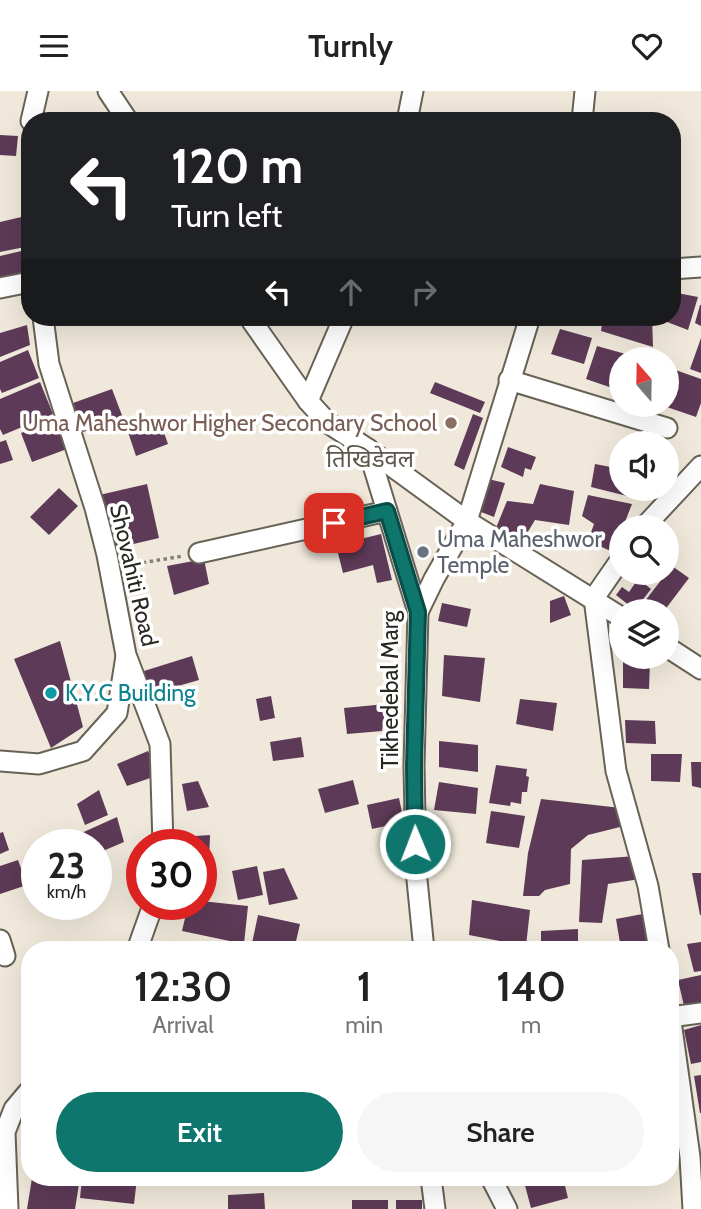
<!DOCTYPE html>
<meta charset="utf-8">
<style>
body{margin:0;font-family:Cabin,"Noto Sans Devanagari",sans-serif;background:#f6f6f6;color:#222;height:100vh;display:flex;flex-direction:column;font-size:26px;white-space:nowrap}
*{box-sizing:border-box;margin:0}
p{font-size:23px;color:#767676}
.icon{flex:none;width:38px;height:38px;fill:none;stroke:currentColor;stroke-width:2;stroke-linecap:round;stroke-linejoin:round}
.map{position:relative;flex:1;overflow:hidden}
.panel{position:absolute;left:21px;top:850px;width:658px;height:245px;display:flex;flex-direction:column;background:#fff;border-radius:28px;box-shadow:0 7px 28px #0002}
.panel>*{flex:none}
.banner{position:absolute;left:21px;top:21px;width:660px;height:214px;border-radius:28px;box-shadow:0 7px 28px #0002;background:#202124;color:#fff;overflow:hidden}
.needle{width:46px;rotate:340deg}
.tools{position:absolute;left:609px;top:256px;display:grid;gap:14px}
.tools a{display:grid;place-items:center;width:70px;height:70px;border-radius:50%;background:#fff;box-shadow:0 7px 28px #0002;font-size:35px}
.speed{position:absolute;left:21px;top:738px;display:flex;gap:14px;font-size:35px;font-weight:700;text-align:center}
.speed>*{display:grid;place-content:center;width:91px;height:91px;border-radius:50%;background:#fff;box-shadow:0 7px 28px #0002;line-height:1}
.speed small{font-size:18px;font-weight:400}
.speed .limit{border:10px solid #d22;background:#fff;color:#111}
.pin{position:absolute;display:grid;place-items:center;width:60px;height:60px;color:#fff;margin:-30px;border-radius:14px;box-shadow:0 4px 10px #0006}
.me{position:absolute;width:77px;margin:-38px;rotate:359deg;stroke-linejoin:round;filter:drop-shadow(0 0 5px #0008)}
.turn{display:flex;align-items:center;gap:24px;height:147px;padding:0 35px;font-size:32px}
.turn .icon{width:91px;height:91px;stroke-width:2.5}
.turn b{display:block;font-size:49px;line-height:60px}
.lanes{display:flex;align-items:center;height:66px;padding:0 35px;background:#0003;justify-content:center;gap:35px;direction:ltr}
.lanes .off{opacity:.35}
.eta{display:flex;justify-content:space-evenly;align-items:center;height:119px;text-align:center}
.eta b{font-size:42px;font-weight:600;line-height:49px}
.action{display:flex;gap:14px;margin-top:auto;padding:14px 35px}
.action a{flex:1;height:80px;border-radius:42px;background:#0f766e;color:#fff;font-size:28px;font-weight:600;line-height:80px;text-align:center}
.action a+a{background:#f6f6f6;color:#222}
header{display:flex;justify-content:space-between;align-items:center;height:91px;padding:0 35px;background:#fff;font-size:32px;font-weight:600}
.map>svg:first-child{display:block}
.building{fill:#5d3a57}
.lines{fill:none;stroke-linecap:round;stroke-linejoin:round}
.minor-casing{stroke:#686256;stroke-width:23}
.path{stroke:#858077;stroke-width:3.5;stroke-dasharray:3.5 3.5;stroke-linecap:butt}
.minor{stroke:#fff;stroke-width:19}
.route-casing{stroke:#0a4d48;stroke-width:18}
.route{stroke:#0f766e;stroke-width:12}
.education-dot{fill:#8d6e63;stroke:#fff;stroke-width:2.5}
.worship-dot{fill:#6b7280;stroke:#fff;stroke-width:2.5}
.culture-dot{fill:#0f9aa8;stroke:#fff;stroke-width:2.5}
.labels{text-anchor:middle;stroke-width:7;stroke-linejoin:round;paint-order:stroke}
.education-label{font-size:23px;fill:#785e54;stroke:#fff;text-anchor:end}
.worship-label{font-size:23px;fill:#5b616d;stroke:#fff;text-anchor:start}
.street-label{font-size:23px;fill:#292722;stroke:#fff}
.culture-label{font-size:23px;fill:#0d838f;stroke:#fff;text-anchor:start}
.neighbourhood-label{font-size:24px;fill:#5d574c;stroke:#fff}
</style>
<header><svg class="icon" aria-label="menu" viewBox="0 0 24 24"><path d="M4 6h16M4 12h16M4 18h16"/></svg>Turnly<svg class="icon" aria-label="heart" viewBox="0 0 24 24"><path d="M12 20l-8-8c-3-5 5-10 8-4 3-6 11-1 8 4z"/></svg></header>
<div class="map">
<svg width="701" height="1118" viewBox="0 0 701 1118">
<rect width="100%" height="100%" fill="#f0e9db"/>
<!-- building -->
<g class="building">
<polygon points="0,44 18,45 16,65 0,64"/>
<polygon points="30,124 30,155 0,161 0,131"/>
<polygon points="30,158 30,187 0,192 0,165"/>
<polygon points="672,201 698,206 688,239 654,226 672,226"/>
<polygon points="700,214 701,214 701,235 695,232"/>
<polygon points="603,226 652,226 653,256 601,240"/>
<polygon points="27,234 30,254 0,266 0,242"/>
<polygon points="560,238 592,247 584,273 551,263"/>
<polygon points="701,247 701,282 690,278"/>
<polygon points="597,255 640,267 621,268 621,300 586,288"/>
<polygon points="28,259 39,287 2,302 0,298 0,271"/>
<polygon points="667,276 701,288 701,312 696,326 661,314 667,313"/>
<polygon points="40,291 53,323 3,344 0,338 0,308"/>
<polygon points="435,291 485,311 480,322 430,302"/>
<polygon points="112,298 123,327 83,341 73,312"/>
<polygon points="473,323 483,327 464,379 454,374"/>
<polygon points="56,329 67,358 32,371 21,342"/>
<polygon points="160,330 168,353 136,365 128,341"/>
<polygon points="6,349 13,369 0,373 0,351"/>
<polygon points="508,356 536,366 531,379 525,377 523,386 501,376"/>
<polygon points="595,373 621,378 621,397 628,397 627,405 591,396"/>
<polygon points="488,388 505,392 494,426 476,419"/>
<polygon points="147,393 159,447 108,459 95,405"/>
<polygon points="540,393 574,400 569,434 535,429 523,449 506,447 496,437 507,410 533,413"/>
<polygon points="59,397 78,415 49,444 30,426"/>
<polygon points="588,404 632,413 623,436 621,436 613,461 588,450 594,433 582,425"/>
<polygon points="381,443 392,489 377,492 373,474 343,482 336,454"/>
<polygon points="204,468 209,493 174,504 167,475"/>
<polygon points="672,475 689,487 664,520 640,520 638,519"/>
<polygon points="638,488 651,498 635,519 616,504 622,496 629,501"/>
<polygon points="564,505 571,524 550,532 550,510"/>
<polygon points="442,512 471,518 467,536 438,530"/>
<polygon points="60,550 83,636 51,657 14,568"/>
<polygon points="444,564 485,567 480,611 442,605"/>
<polygon points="192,565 199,589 150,603 144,580"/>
<polygon points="623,570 650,571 649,598 623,597"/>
<polygon points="271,605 275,627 260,630 256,608"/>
<polygon points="520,608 557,612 553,640 516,633"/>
<polygon points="386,613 382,640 347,643 344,617"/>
<polygon points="625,629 655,630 656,653 626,652"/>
<polygon points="301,646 304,666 273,670 270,651"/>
<polygon points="439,650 478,654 478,681 439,676"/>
<polygon points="148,660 159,684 127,695 117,673"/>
<polygon points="651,663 682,663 680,691 651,690"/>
<polygon points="691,671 701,671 701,697 692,695"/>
<polygon points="496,674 527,678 526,685 529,686 527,701 522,701 521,713 511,711 510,715 489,712"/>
<polygon points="353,689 359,713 325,722 318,698"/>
<polygon points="198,690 209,716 187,720 182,693"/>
<polygon points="439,691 478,697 476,723 434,719"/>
<polygon points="99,699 108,724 85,734 77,713"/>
<polygon points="399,707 404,731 372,738 367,714"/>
<polygon points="541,708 621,717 624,735 588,744 571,758 570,793 545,799 539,805 523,805 528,762"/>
<polygon points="491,720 525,725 519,757 486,752"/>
<polygon points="117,726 124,751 96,763 96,754 79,754 77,744"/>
<polygon points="3,741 9,759 0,763 0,742"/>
<polygon points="210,744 209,770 201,769 201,754 181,754 181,746"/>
<polygon points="636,765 640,788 608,793 602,832 579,831 582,769"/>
<polygon points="18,769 27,794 0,803 0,775"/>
<polygon points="257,775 263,804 238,809 232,780"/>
<polygon points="284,777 298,808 269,814 263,781"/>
<polygon points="692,782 701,782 701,824 700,824"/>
<polygon points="472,809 530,819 526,855 469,844"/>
<polygon points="201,810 248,815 244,853 182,840 188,814 201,814"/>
<polygon points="648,822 648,854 621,858 616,828"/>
<polygon points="258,824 300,833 294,859 263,859 251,857"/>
<polygon points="578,838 578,859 541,859 541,840"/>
<polygon points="701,851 701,880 694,881 687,853"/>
<polygon points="701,884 701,912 684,915 678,889"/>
<polygon points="701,934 701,971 691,973 684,939"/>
<polygon points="701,984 701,1022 700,1022 694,985"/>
<polygon points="32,1087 80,1087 75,1118 27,1118"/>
<polygon points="82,1087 137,1087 134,1113 80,1107"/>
<polygon points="207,1087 243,1087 243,1090 207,1092"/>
<polygon points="523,1087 563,1087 568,1107 531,1117"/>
<polygon points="264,1102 265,1118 228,1118 228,1104"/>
<rect x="352" y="1109" width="36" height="9"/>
<rect x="396" y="1109" width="26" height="9"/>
</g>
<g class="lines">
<defs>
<g id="minor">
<polyline points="108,0 128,30"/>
<polyline points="31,30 38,0"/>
<polyline points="407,30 413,0"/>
<polyline points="582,30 585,0"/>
<polyline points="672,178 701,176"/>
<polyline points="0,197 30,191"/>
<polyline points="43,226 49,273 95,417 107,464 126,564 160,653 163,754"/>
<polyline points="249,226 308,310 328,332 368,358 418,521 414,675 416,779 424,859"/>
<polyline points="509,289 667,337"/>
<polyline points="308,310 344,226"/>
<polyline points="368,358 467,430 621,526"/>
<polyline points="644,436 701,375"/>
<polyline points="199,462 387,420"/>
<polyline points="621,468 594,507 616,680 648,795 659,859"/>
<polyline points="418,521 434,488 467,430 530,226"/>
<polyline points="667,556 701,578"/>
<polyline points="0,670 39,673 83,660 117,622 126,565"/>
<polyline points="0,849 5,865"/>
<polyline points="137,859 153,814"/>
<polyline points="670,923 690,1066 693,1118"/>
<polyline points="670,926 701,922"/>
<polyline points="431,1087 435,1118"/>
<polyline points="491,1087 507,1118"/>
<polyline points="8,1118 5,1041 14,1018 30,999"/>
</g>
</defs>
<!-- minor casing -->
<use href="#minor" class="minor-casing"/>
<!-- path -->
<polyline class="path" points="129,474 183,465"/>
<!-- minor -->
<use href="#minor" class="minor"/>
</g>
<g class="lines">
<defs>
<polyline id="route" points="334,432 387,420 418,521 414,675 415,753"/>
</defs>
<!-- route casing -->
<use href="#route" class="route-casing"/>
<!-- route -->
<use href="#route" class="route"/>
</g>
<!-- markers -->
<circle class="education-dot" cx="451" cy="332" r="7"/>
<circle class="worship-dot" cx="423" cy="461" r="7"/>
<circle class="culture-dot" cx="51" cy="602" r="7"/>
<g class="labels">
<!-- education labels -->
<g class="education-label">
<text x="437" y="340">Uma Maheshwor Higher Secondary School</text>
</g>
<!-- worship labels -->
<g class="worship-label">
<text x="437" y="456">Uma Maheshwor<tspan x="437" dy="26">Temple</tspan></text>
</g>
<!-- street labels -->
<g class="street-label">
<text transform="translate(134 484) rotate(77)" y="8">Shovahiti Road</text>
<text transform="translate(390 599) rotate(-90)" y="8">Tikhedebal Marg</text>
</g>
<!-- culture labels -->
<g class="culture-label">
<text x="65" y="610">K.Y.C Building</text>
</g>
<!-- neighbourhood labels -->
<g class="neighbourhood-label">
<text x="370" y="376">तिखिडेवल</text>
</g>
</g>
</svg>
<div class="tools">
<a><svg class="needle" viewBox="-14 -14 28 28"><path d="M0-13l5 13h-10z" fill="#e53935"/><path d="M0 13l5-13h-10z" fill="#767676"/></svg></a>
<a><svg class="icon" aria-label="sound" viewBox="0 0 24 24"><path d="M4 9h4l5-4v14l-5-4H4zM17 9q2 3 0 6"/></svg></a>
<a><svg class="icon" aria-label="search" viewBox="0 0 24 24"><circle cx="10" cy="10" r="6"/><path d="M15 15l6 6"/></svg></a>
<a><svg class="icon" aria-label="layers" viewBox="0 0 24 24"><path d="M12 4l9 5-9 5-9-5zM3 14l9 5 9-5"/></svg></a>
</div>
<div class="speed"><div>23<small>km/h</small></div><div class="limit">30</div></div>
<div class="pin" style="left:334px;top:432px;background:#d93025"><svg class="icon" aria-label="arrive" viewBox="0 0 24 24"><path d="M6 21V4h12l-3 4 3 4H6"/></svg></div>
<svg class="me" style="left:415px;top:753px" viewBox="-20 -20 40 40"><circle r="17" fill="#0f766e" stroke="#fff" stroke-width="3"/><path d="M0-11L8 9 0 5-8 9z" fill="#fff"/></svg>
<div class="banner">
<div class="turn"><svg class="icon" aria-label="left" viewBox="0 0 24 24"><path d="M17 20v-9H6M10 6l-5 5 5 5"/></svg><div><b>120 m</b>Turn left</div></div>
<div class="lanes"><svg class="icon" aria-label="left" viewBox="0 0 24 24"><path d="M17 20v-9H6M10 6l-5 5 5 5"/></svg><svg class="icon off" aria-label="ahead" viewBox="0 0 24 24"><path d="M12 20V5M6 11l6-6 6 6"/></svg><svg class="icon off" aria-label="right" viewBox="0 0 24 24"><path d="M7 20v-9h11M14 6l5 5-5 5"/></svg></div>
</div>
<section class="panel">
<div class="eta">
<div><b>12:30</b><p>Arrival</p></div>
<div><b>1</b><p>min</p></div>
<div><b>140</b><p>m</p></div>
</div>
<div class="action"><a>Exit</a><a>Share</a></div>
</section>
</div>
